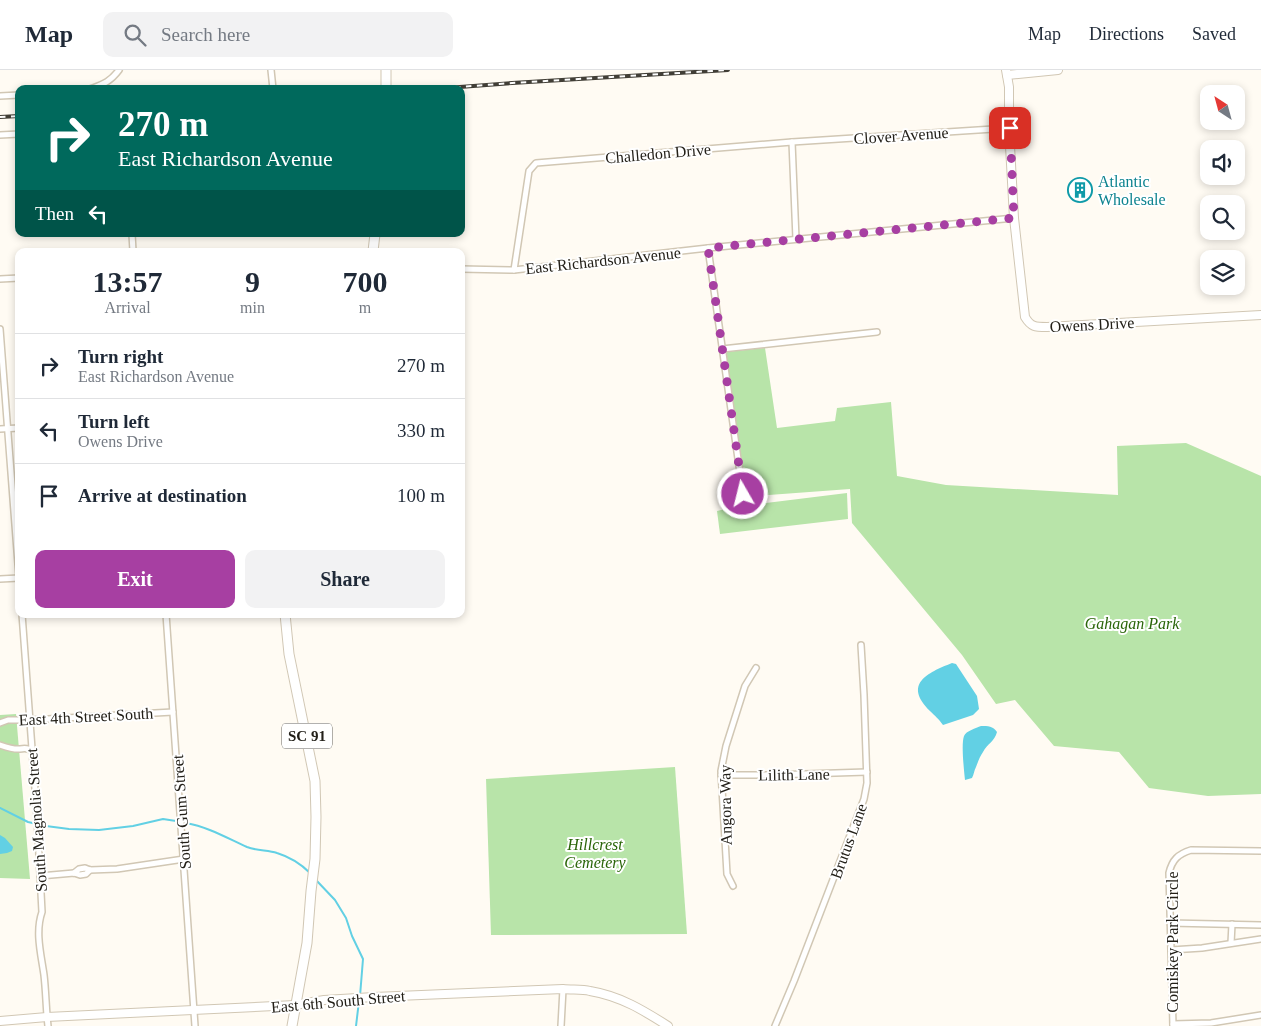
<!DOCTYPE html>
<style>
body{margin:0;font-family:"Times New Roman",serif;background:#f2f2f3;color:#1f2937;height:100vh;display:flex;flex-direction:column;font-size:19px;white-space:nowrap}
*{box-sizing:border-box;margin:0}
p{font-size:16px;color:#747a83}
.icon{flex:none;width:28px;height:28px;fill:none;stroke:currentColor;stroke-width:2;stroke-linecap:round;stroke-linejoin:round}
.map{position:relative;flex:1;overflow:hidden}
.panel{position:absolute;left:15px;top:178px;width:450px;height:370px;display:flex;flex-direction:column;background:#fff;border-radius:10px;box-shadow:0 2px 8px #0003}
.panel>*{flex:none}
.hud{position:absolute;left:15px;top:15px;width:450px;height:152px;border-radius:10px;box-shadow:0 2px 8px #0003;background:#00695c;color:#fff;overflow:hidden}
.needle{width:32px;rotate:324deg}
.controls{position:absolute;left:1200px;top:15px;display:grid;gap:10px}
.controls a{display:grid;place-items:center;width:45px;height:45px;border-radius:10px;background:#fff;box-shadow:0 2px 8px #0003;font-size:25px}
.pin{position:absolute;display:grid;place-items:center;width:42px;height:42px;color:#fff;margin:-21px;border-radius:10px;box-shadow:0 2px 8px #0006}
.me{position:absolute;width:55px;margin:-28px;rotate:352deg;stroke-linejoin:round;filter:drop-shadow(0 0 4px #0008)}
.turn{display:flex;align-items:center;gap:18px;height:105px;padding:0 20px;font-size:22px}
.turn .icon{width:65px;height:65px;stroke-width:2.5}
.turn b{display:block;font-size:35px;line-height:42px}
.then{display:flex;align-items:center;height:48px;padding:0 20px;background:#0003;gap:10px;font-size:19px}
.eta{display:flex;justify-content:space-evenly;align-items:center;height:85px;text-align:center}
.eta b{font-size:30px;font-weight:700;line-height:35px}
.button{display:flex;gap:10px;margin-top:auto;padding:10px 20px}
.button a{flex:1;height:58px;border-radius:10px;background:#a73fa2;color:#fff;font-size:20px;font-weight:700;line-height:58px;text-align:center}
.button a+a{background:#f2f2f3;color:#1f2937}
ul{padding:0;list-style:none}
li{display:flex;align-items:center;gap:15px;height:65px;padding:0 20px;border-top:1px solid #e0e1e3}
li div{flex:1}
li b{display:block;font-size:19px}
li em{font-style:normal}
header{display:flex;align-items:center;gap:30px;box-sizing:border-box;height:70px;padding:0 25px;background:#fff;border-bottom:1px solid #e0e1e3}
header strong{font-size:24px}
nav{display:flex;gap:28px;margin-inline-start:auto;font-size:18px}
.search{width:350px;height:45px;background:#f2f2f3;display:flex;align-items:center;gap:12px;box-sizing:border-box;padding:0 18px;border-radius:10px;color:#747a83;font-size:19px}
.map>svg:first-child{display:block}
.green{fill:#b8e4a9}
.water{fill:#62d0e4}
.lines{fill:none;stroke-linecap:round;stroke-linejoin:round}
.stream{stroke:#62d0e4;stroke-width:2}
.street-casing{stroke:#d1c7b4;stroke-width:8}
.secondary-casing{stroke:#d1c7b4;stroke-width:10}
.primary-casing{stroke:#d1c7b4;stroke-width:11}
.street{stroke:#fff;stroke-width:5}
.secondary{stroke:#fff;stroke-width:8}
.primary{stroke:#fff;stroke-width:9}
.rail-casing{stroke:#413e36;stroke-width:4}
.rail{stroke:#fff;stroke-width:2;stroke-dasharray:5.5;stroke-linecap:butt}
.route{stroke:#a73fa2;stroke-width:9;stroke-dasharray:0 16.2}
.labels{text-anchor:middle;stroke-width:4;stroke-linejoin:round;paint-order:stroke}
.shield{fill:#fff;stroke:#65635e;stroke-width:1}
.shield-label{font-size:15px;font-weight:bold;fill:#232019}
.street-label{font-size:16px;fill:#232019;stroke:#fff}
.culture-label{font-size:16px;fill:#0d838f;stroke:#fff;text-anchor:start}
.park-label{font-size:16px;font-style:italic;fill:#296508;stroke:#fff}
</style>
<header>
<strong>Map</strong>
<div class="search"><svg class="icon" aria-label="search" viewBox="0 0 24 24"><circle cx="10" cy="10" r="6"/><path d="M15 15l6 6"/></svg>Search here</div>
<nav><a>Map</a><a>Directions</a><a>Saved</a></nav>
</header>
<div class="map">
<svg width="1261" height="956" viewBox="0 0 1261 956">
<rect width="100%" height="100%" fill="#fffbf3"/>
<!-- green -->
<g class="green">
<polygon points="765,278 777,358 835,351 837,338 891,332 897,406 946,415 1118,425 1117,376 1186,373 1261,406 1261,724 1208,726 1149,718 1119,682 1054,676 1015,630 996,634 962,585 852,453 850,419 741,427 726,282"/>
<polygon points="847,423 848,449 720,464 717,441 734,437"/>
<polygon points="16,644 30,809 0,808 0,645"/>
<polygon points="675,697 687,864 491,865 486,709"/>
</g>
<!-- water -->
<g class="water">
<path d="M 952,593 L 956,594 L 977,626 L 979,639 L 973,645 L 943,655 C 939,649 935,646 930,641 C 903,614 927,603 952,593 Z"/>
<path d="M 981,656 C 988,656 993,656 997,662 C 995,671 987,674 983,682 C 980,686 978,692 976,697 C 974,701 974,704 972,708 L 965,710 C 964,700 961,674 964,666 C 966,661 976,658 981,656 Z"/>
<polygon points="0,765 5,768 13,777 12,781 7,783 0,784"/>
</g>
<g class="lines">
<!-- stream -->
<g class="stream">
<polyline points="0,738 28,752 46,756 69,759 99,760 133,756 163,749 176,751"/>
<path d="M 186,753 C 208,757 227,768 247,777 C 257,781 268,780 277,783 C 290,787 301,794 310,803"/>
<polyline points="316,810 335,830 346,848 352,866 363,889 360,926"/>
<polyline points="356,956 359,931"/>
</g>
<defs>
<g id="street">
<polyline points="271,0 273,19"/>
<path d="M 90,19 C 103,14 110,12 119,0"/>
<polyline points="0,26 19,25"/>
<polyline points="0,65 19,64"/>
<polyline points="792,72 796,169"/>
<polyline points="132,164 133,181"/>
<polyline points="708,178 743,424"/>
<polyline points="461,199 514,200 708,178 1014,148"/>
<polyline points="514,200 529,101 536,93 792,72 1009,58"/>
<polyline points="0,209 19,208"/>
<polyline points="0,259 19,507"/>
<polyline points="722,279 877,262"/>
<polyline points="0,359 19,358"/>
<polyline points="0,509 19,508"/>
<path d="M 22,544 L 37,746 L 42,842 C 35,862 41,884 44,905 C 46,922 46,939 48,956"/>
<polyline points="166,544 195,956"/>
<polyline points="0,653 8,650 30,650 173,642"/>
<path d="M 0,675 C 6,677 12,679 18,679 C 24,679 27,677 32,681"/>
<polyline points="721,705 772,705 867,702"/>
<polyline points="74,803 79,799 85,798 90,800 117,799 184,789"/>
<polyline points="40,806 74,803 80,805 86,804 90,800"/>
<polyline points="733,816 727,804 721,701 726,676 745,616 756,598"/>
<polyline points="1170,853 1261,855"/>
<polyline points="1231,873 1232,854"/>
<polyline points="1171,880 1202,878 1261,869"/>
<polyline points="1173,954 1211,953 1261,945"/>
<polyline points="561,956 563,919"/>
<polyline points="775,956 794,911 864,729 867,713 864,625 861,575"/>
<path d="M 1173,956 L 1169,803 C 1172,790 1178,784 1191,780 L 1261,781"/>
</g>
<g id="secondary">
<path d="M 1006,0 L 1009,17 L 1009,58 L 1014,148 L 1025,247 C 1031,257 1035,257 1047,257 L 1261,245"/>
<polyline points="1007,5 1058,0"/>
<path d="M 0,951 L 47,947 L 295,935 L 324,930 L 374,927 L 563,919 C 572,920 582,919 590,921 C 620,926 643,940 668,956"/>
</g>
<g id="primary">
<polyline points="386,19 386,0"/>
<polyline points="373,181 375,164"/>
<polyline points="285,544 289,584 315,711 316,747 315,789 311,821 307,873 292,956"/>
</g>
</defs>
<!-- street casing -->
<use href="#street" class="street-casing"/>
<!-- secondary casing -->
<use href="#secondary" class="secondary-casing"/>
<!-- primary casing -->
<use href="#primary" class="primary-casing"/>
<!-- street -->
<use href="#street" class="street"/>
<!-- secondary -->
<use href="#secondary" class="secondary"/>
<!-- primary -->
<use href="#primary" class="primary"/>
<defs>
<g id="rail">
<polyline points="433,19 512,13 728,0"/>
<polyline points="0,47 19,46"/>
</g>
</defs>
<!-- rail casing -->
<use href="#rail" class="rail-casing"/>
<!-- rail -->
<use href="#rail" class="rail"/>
</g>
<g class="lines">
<!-- route -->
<polyline class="route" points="743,424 708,178 1014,148 1010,58"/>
</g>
<!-- icons -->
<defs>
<symbol id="building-ring" viewBox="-11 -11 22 22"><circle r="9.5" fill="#fff" stroke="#0f9aa8" stroke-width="1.5"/><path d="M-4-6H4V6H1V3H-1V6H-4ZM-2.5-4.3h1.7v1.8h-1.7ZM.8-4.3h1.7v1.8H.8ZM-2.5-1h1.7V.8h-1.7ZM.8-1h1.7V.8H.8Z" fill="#0f9aa8"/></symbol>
</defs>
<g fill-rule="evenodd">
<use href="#building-ring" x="1066" y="106" width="28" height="28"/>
</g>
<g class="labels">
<!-- shield labels -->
<rect class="shield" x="282" y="653.5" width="50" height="25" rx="4"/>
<g class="shield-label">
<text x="307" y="671">SC 91</text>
</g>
<!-- street labels -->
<g class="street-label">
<text transform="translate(901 65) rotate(-4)" y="6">Clover Avenue</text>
<text transform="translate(658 83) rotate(-5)" y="6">Challedon Drive</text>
<text transform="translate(603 190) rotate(-6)" y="6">East Richardson Avenue</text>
<text transform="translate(1092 254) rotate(-3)" y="6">Owens Drive</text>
<text transform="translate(86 646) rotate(-3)" y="6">East 4th Street South</text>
<text transform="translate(794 704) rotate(-1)" y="6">Lilith Lane</text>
<text transform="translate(725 735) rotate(-91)" y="6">Angora Way</text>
<text transform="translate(181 742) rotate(-94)" y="6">South Gum Street</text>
<text transform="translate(36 750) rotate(-94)" y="6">South Magnolia Street</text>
<text transform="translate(848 771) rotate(-70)" y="6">Brutus Lane</text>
<text transform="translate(1172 872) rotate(-90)" y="6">Comiskey Park Circle</text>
<text transform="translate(338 931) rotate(-5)" y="6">East 6th South Street</text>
</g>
<!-- culture labels -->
<g class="culture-label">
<text x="1098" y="117">Atlantic<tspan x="1098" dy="18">Wholesale</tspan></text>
</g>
<!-- park labels -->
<g class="park-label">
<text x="1132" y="559">Gahagan Park</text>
<text x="595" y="780">Hillcrest<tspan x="595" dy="18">Cemetery</tspan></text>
</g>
</g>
</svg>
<div class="controls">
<a><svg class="needle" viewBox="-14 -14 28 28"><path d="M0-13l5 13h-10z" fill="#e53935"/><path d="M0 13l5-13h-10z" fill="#747a83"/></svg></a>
<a><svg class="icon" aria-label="sound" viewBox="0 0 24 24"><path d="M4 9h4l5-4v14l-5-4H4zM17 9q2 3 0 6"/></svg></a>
<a><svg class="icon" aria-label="search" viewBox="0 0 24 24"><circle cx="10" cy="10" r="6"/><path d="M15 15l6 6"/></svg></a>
<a><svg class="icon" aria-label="layers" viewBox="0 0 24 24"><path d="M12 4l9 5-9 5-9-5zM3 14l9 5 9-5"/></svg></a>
</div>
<div class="pin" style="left:1010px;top:58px;background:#d93025"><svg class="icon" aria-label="arrive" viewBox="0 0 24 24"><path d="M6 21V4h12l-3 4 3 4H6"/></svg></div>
<svg class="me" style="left:743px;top:424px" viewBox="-20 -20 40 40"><circle r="17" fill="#a73fa2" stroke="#fff" stroke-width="3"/><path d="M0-11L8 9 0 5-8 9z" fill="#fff"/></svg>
<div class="hud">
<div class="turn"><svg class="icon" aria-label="right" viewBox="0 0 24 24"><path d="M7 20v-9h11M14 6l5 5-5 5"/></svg><div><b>270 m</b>East Richardson Avenue</div></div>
<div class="then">Then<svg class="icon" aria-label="left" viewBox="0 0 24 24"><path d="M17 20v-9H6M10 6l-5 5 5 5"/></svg></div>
</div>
<section class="panel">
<div class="eta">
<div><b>13:57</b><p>Arrival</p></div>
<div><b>9</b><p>min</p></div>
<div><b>700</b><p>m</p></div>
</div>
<ul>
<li><svg class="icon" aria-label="right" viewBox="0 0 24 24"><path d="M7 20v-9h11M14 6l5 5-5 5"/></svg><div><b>Turn right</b><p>East Richardson Avenue</p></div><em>270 m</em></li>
<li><svg class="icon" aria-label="left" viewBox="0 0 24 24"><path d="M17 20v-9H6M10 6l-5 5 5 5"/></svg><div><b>Turn left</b><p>Owens Drive</p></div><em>330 m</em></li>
<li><svg class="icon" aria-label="arrive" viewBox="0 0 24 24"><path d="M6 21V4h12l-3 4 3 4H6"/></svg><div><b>Arrive at destination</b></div><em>100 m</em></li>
</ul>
<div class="button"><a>Exit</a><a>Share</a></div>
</section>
</div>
